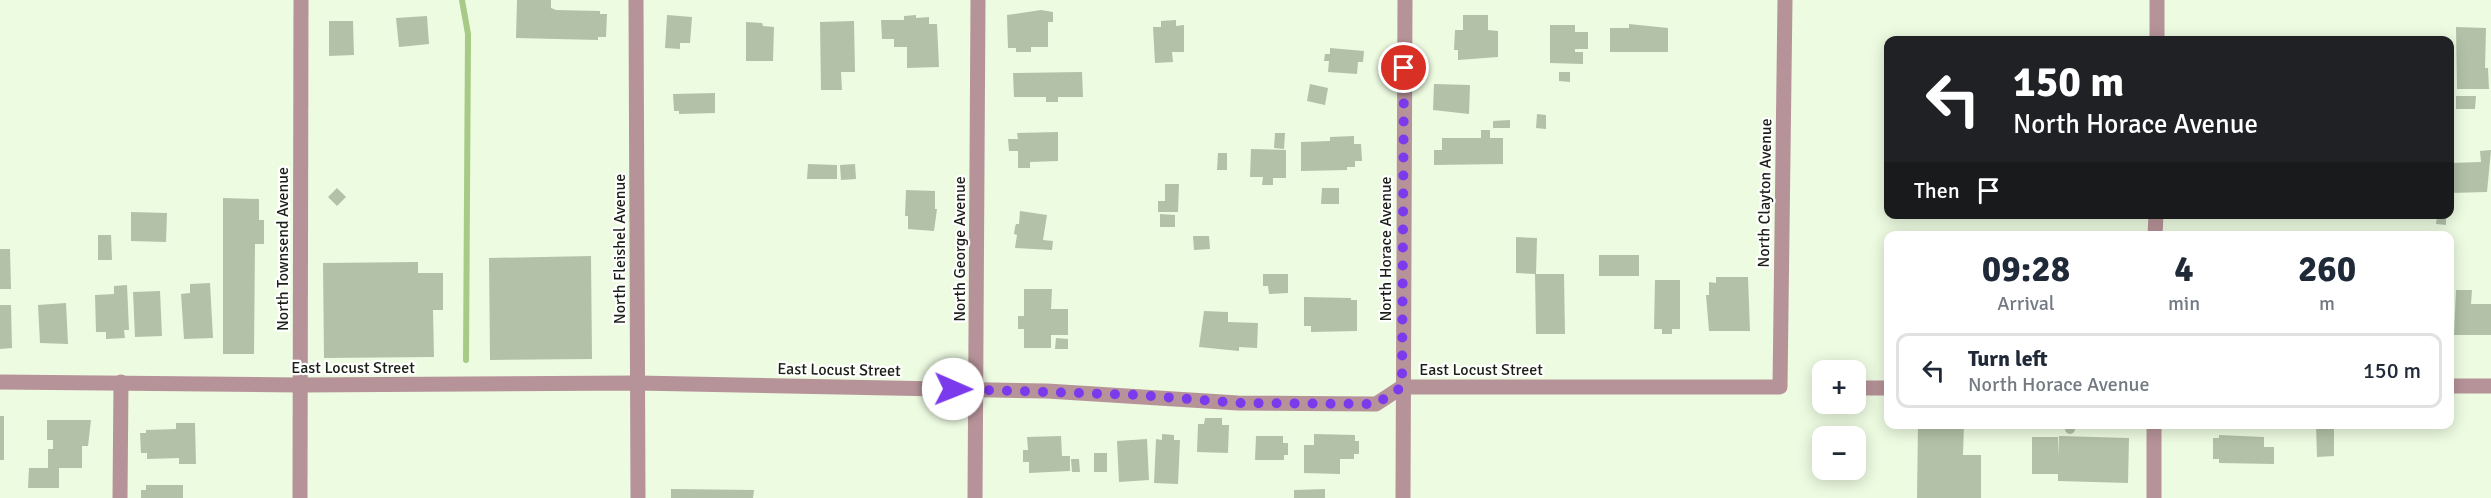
<!DOCTYPE html>
<meta charset="utf-8">
<style>
body{margin:0;font-family:Signika,sans-serif;background:#f2f2f3;color:#1f2937;height:100vh;display:flex;flex-direction:column;font-size:22px;white-space:nowrap}
*{box-sizing:border-box;margin:0}
p{font-size:20px;color:#747a83}
.icon{flex:none;width:33px;height:33px;fill:none;stroke:currentColor;stroke-width:2;stroke-linecap:round;stroke-linejoin:round}
.map{position:relative;flex:1;overflow:hidden}
.details{position:absolute;left:1884px;top:231px;width:570px;height:198px;display:flex;flex-direction:column;background:#fff;border-radius:12px;box-shadow:0 3px 15px #0003}
.details>*{flex:none}
.guide{position:absolute;left:1884px;top:36px;width:570px;height:183px;border-radius:12px;box-shadow:0 3px 15px #0003;background:#202124;color:#fff;overflow:hidden}
.fabs{position:absolute;left:1812px;top:360px;display:grid;gap:12px}
.fabs a{display:grid;place-items:center;width:54px;height:54px;border-radius:12px;background:#fff;box-shadow:0 3px 15px #0003;font-size:30px}
.pin{position:absolute;display:grid;place-items:center;width:51px;height:51px;color:#fff;margin:-26px;border:3px solid #fff;border-radius:50%;box-shadow:0 2px 6px #0007}
.me{position:absolute;width:66px;margin:-33px;rotate:91deg;stroke-linejoin:round;filter:drop-shadow(0 0 4px #0008)}
.turn{display:flex;align-items:center;gap:21px;height:126px;padding:0 30px;font-size:27px}
.turn .icon{width:78px;height:78px;stroke-width:2.5}
.turn b{display:block;font-size:42px;line-height:51px}
.then{display:flex;align-items:center;height:57px;padding:0 30px;background:#0003;gap:12px;font-size:22px}
.eta{display:flex;justify-content:space-evenly;align-items:center;height:102px;text-align:center}
.eta b{font-size:36px;font-weight:800;line-height:42px}
ul{padding:0;list-style:none}
li{display:flex;align-items:center;gap:18px;height:75px;margin:0 12px 9px;padding:0 18px;border:3px solid #e0e1e3;border-radius:12px}
li div{flex:1}
li b{display:block;font-size:22px}
li em{font-style:normal}
.map>svg:first-child{display:block}
.lines{fill:none;stroke-linecap:round;stroke-linejoin:round}
.stream{stroke:#a8ca87;stroke-width:6}
.building{fill:#b3c1a8}
.minor{stroke:#b69399;stroke-width:15}
.route{stroke:#7c3aed;stroke-width:10;stroke-dasharray:0 18}
.labels{text-anchor:middle;stroke-width:4.5;stroke-linejoin:round;paint-order:stroke}
.street-label{font-size:16px;fill:#1b2017;stroke:#fff}
</style>
<div class="map">
<svg width="2491" height="498" viewBox="0 0 2491 498">
<rect width="100%" height="100%" fill="#edfbe1"/>
<g class="lines">
<!-- stream -->
<polyline class="stream" points="462,0 468,34 466,360"/>
</g>
<!-- building -->
<g class="building">
<polygon points="517,0 551,0 551,8 556,10 600,11 600,14 607,14 606,37 598,37 598,40 516,38"/>
<polygon points="1041,10 1053,12 1053,22 1048,22 1048,47 1031,47 1031,52 1016,52 1016,48 1008,48 1007,15"/>
<polygon points="667,15 692,17 690,43 680,43 680,49 665,48"/>
<polygon points="916,15 916,18 929,17 929,24 937,24 939,67 907,68 907,47 894,47 894,39 882,39 881,20 904,20 904,16"/>
<polygon points="1463,15 1488,15 1488,30 1498,31 1498,57 1458,60 1458,50 1454,50 1455,30 1463,30"/>
<polygon points="427,16 429,44 399,47 396,18"/>
<polygon points="1176,20 1176,26 1184,25 1184,52 1172,52 1173,62 1155,63 1153,27 1161,27 1161,21"/>
<polygon points="329,21 353,21 354,55 329,56"/>
<polygon points="854,21 855,72 841,72 842,90 821,90 820,22"/>
<polygon points="746,22 762,23 763,26 774,27 773,61 746,61"/>
<polygon points="1629,24 1668,28 1668,52 1610,52 1610,28 1629,28"/>
<polygon points="1550,25 1575,25 1575,32 1588,32 1588,49 1575,49 1575,52 1583,52 1583,64 1550,63"/>
<polygon points="2456,27 2486,28 2485,68 2488,68 2489,89 2457,89"/>
<rect x="2243" y="38" width="15" height="2"/>
<polygon points="1330,48 1364,51 1363,62 1358,62 1357,74 1328,72 1329,61 1324,61 1325,54 1330,54"/>
<polygon points="1082,72 1083,97 1058,97 1058,102 1046,102 1046,97 1014,97 1013,73"/>
<polygon points="1559,72 1570,72 1570,82 1559,81"/>
<polygon points="1310,84 1328,88 1325,105 1307,101"/>
<polygon points="1434,84 1470,85 1469,114 1433,110"/>
<polygon points="715,93 715,113 679,114 679,111 674,111 673,94"/>
<polygon points="2456,96 2476,96 2475,109 2456,109"/>
<polygon points="1537,114 1546,115 1546,129 1536,128"/>
<polygon points="1510,120 1510,128 1493,128 1493,121"/>
<polygon points="1481,130 1490,130 1490,138 1503,138 1503,164 1434,165 1434,150 1442,150 1442,138 1481,138"/>
<polygon points="1058,132 1058,161 1030,162 1030,168 1018,168 1018,151 1009,151 1008,139 1018,139 1017,133"/>
<polygon points="1275,133 1285,133 1284,149 1274,148"/>
<polygon points="1354,136 1354,144 1361,144 1362,161 1355,161 1355,167 1347,167 1347,170 1301,171 1301,142 1330,141 1330,137"/>
<polygon points="1251,149 1286,150 1286,178 1273,178 1273,185 1262,185 1263,177 1250,177"/>
<polygon points="2491,150 2487,192 2450,193 2450,163 2481,162 2480,151"/>
<polygon points="1218,153 1227,153 1227,170 1217,170"/>
<polygon points="808,164 837,165 837,179 807,179"/>
<polygon points="855,164 856,179 841,180 840,165"/>
<polygon points="1165,184 1179,184 1178,212 1158,212 1158,201 1165,201"/>
<polygon points="337,188 346,197 337,206 328,197"/>
<polygon points="1322,188 1339,188 1339,204 1321,204"/>
<polygon points="906,190 935,191 935,209 937,209 934,231 908,229 908,216 905,216"/>
<polygon points="223,198 259,199 259,220 264,220 264,244 255,244 254,354 223,354"/>
<polygon points="1020,211 1047,215 1043,240 1053,241 1052,250 1015,248 1017,235 1014,234 1015,227 1016,224 1019,224"/>
<polygon points="131,212 167,213 166,242 131,241"/>
<polygon points="1160,214 1175,215 1175,227 1160,227"/>
<polygon points="2437,216 2446,216 2446,225 2436,224"/>
<polygon points="98,235 111,235 112,260 98,260"/>
<polygon points="1193,236 1209,236 1210,249 1194,250"/>
<polygon points="1516,237 1537,238 1536,274 1516,273"/>
<polygon points="0,249 10,249 11,289 0,289"/>
<rect x="1599" y="255" width="40" height="21"/>
<polygon points="591,256 592,359 490,360 489,258"/>
<polygon points="418,262 418,273 443,273 443,310 433,310 434,357 324,358 323,263"/>
<polygon points="1263,274 1288,274 1288,293 1269,294 1268,286 1263,286"/>
<polygon points="1535,274 1564,274 1565,334 1536,334"/>
<polygon points="1716,277 1748,277 1750,331 1709,331 1706,295 1709,295 1709,282 1716,283"/>
<polygon points="1655,280 1680,280 1680,329 1672,329 1672,334 1662,334 1662,329 1654,329"/>
<polygon points="210,283 213,338 184,339 181,294 190,293 190,284"/>
<polygon points="127,285 129,330 124,330 125,338 106,339 106,332 96,332 95,295 114,294 114,286"/>
<polygon points="1024,289 1052,289 1051,309 1068,309 1068,335 1051,335 1051,348 1024,348 1024,329 1018,329 1018,316 1024,316"/>
<polygon points="2456,290 2472,290 2471,304 2491,304 2491,335 2454,335"/>
<polygon points="160,291 162,336 135,337 133,292"/>
<polygon points="1304,297 1351,298 1351,300 1357,300 1357,331 1311,332 1311,326 1304,326"/>
<polygon points="66,303 68,344 40,343 38,305"/>
<polygon points="0,305 11,305 12,348 0,349"/>
<polygon points="1204,311 1228,312 1228,322 1258,323 1257,348 1239,347 1239,351 1199,347"/>
<polygon points="1056,338 1068,339 1068,349 1055,349"/>
<rect x="0" y="416" width="4" height="44"/>
<polygon points="1205,418 1222,418 1222,425 1229,425 1228,453 1197,452 1198,424 1204,424"/>
<polygon points="47,420 91,420 88,446 82,446 82,468 59,468 59,488 28,488 29,468 48,468 48,449 53,449 53,440 47,440"/>
<polygon points="176,423 195,423 196,464 179,464 179,458 147,459 147,453 141,453 140,433 146,433 146,430 176,429"/>
<circle cx="2070" cy="429" r="5"/>
<polygon points="1918,424 1964,424 1963,455 1981,455 1981,498 1917,498"/>
<polygon points="2316,424 2334,424 2334,456 2317,457"/>
<polygon points="1162,434 1174,435 1174,440 1180,440 1178,484 1154,483 1156,439 1162,440"/>
<polygon points="1314,434 1355,435 1355,441 1359,441 1359,454 1354,454 1354,459 1340,459 1340,474 1304,473 1304,445 1314,445"/>
<polygon points="2219,435 2264,437 2264,447 2274,447 2274,464 2219,463 2219,459 2213,459 2213,438 2219,438"/>
<polygon points="1061,436 1062,456 1070,456 1070,471 1029,473 1029,462 1023,462 1023,450 1028,450 1027,437"/>
<polygon points="1256,436 1283,436 1283,443 1288,443 1288,455 1284,455 1284,460 1255,460"/>
<polygon points="2059,436 2129,438 2128,483 2058,481 2058,474 2032,474 2032,437 2058,437 2058,456"/>
<polygon points="1147,439 1149,480 1119,482 1117,441"/>
<rect x="1094" y="453" width="13" height="19"/>
<polygon points="1071,459 1079,459 1080,472 1072,472"/>
<polygon points="146,485 183,485 183,498 141,498 141,490 146,490"/>
<polygon points="671,489 754,490 753,498 671,498"/>
<polygon points="1325,489 1325,498 1294,498 1294,490"/>
</g>
<g class="lines">
<!-- minor -->
<g class="minor">
<polyline points="636,0 638,498"/>
<polyline points="2157,40 2157,0"/>
<polyline points="2155,236 2156,214"/>
<polyline points="0,382 300,385 638,383 1047,391 1238,403 1376,404 1402,387 1780,387 1785,0"/>
<polyline points="2450,386 2491,386"/>
<polyline points="1856,388 1888,388"/>
<polyline points="2154,424 2154,498"/>
<polyline points="120,498 121,382"/>
<polyline points="300,498 301,0"/>
<polyline points="975,498 978,0"/>
<polyline points="1403,498 1405,0"/>
</g>
</g>
<g class="lines">
<!-- route -->
<polyline class="route" points="953,389 1139,395 1238,403 1376,404 1402,387 1404,68"/>
</g>
<g class="labels">
<!-- street labels -->
<g class="street-label">
<text transform="translate(1764 193) rotate(-89)" y="6">North Clayton Avenue</text>
<text transform="translate(282 249) rotate(-90)" y="6">North Townsend Avenue</text>
<text transform="translate(619 249) rotate(-90)" y="6">North Fleishel Avenue</text>
<text transform="translate(959 249) rotate(-90)" y="6">North George Avenue</text>
<text transform="translate(1385 249) rotate(-90)" y="6">North Horace Avenue</text>
<text x="353" y="373">East Locust Street</text>
<text transform="translate(839 369) rotate(1)" y="6">East Locust Street</text>
<text x="1481" y="375">East Locust Street</text>
</g>
</g>
</svg>
<div class="fabs">
<a>+</a>
<a>−</a>
</div>
<div class="pin" style="left:1404px;top:68px;background:#d93025"><svg class="icon" aria-label="arrive" viewBox="0 0 24 24"><path d="M6 21V4h12l-3 4 3 4H6"/></svg></div>
<svg class="me" style="left:953px;top:389px" viewBox="-20 -20 40 40"><circle r="19" fill="#fff"/><path d="M0-13L10 11 0 6-10 11z" fill="#7c3aed"/></svg>
<div class="guide">
<div class="turn"><svg class="icon" aria-label="left" viewBox="0 0 24 24"><path d="M17 20v-9H6M10 6l-5 5 5 5"/></svg><div><b>150 m</b>North Horace Avenue</div></div>
<div class="then">Then<svg class="icon" aria-label="arrive" viewBox="0 0 24 24"><path d="M6 21V4h12l-3 4 3 4H6"/></svg></div>
</div>
<section class="details">
<div class="eta">
<div><b>09:28</b><p>Arrival</p></div>
<div><b>4</b><p>min</p></div>
<div><b>260</b><p>m</p></div>
</div>
<ul>
<li><svg class="icon" aria-label="left" viewBox="0 0 24 24"><path d="M17 20v-9H6M10 6l-5 5 5 5"/></svg><div><b>Turn left</b><p>North Horace Avenue</p></div><em>150 m</em></li>
</ul>
</section>
</div>
